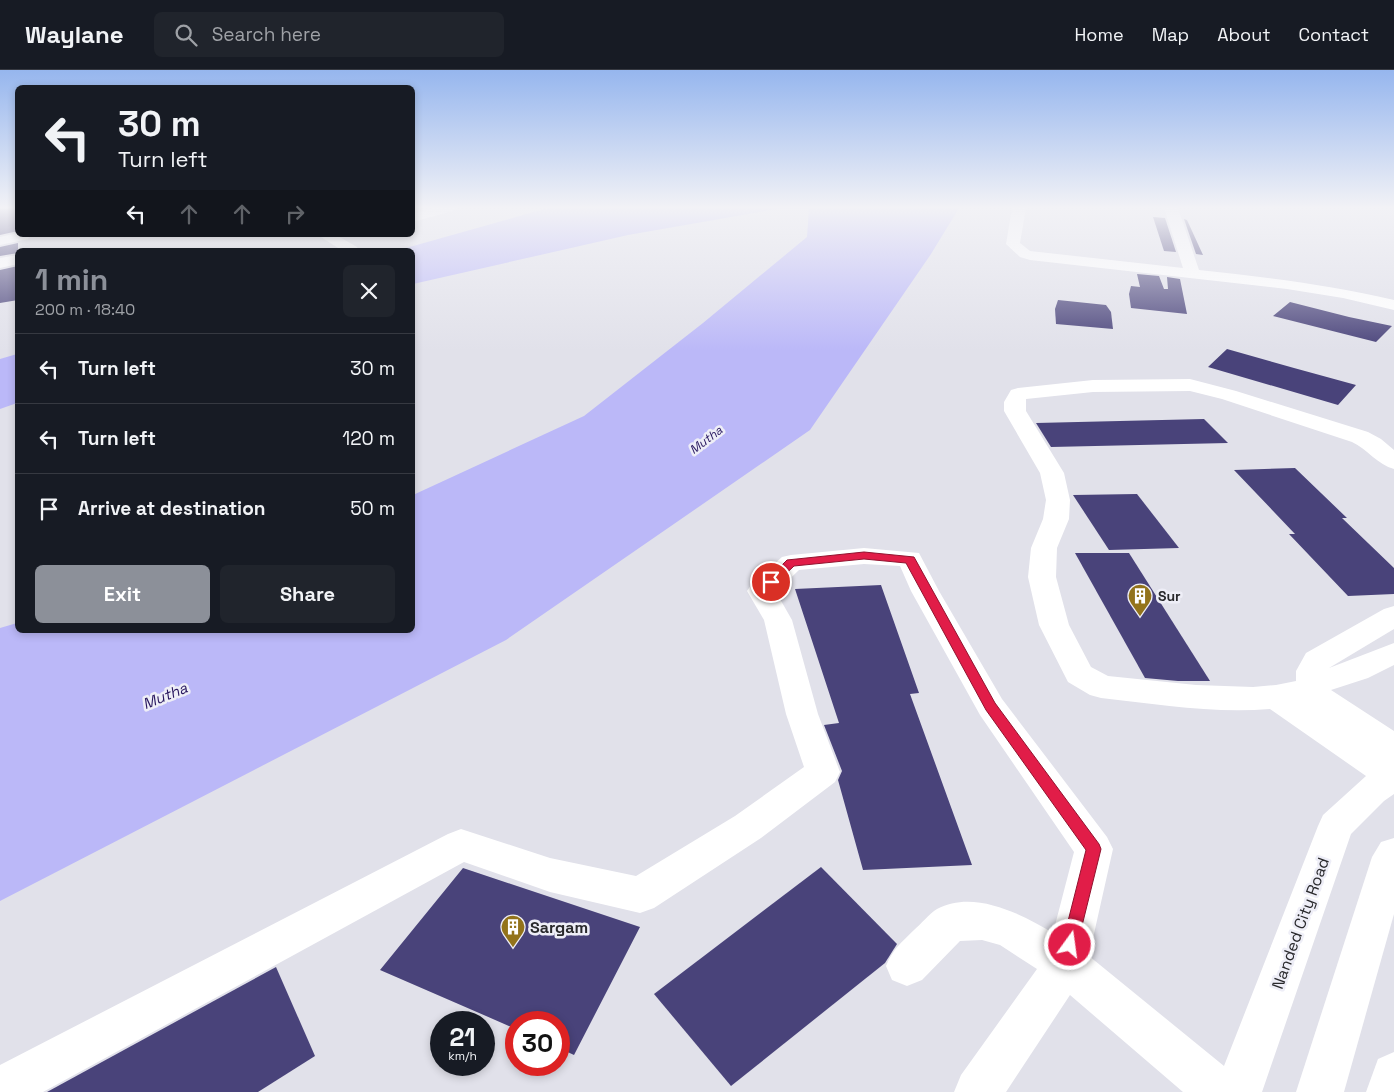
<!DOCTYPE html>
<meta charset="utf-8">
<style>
body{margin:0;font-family:"Space Grotesk",sans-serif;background:#20242c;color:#f1f3f6;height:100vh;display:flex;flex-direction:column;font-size:19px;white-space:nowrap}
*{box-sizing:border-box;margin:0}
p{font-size:16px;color:#9ea1a6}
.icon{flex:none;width:28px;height:28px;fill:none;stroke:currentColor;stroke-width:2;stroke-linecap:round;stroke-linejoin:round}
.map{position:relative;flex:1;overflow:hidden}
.panel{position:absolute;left:15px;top:178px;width:400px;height:385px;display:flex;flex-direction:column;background:#171b24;border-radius:8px;box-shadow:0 2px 8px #0003}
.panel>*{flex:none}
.guide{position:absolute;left:15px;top:15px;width:400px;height:152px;border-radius:8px;box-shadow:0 2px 8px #0003;background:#171b24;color:#f1f3f6;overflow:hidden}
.speed{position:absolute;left:430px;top:941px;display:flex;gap:10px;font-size:25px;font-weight:700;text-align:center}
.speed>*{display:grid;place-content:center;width:65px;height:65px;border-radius:50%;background:#171b24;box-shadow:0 2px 8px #0003;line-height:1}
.speed small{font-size:12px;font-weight:400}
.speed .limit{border:8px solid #d22;background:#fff;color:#111}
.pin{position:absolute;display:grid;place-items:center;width:42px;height:42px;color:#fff;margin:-21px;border:2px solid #fff;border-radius:50%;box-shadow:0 1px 5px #0007}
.me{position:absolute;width:55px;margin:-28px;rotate:14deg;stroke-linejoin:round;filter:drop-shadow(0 0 4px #0008)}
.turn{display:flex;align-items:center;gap:18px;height:105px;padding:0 20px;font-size:22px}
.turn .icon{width:65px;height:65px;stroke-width:2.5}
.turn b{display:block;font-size:35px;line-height:42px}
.lanes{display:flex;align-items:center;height:48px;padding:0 20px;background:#0003;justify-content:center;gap:25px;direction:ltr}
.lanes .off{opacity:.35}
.round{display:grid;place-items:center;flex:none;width:52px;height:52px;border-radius:8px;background:#20242c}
.summary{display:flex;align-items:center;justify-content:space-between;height:85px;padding:0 20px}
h1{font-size:30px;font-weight:700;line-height:38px;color:#8c9099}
.primary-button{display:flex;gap:10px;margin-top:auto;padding:10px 20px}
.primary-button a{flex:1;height:58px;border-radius:8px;background:#8c9099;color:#fff;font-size:20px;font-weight:700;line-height:58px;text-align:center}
.primary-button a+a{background:#20242c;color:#f1f3f6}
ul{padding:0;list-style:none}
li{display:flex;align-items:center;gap:15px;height:70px;padding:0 20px;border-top:1px solid #363941}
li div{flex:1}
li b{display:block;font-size:19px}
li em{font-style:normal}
header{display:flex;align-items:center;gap:30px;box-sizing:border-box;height:70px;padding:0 25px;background:#171b24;border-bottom:1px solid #363941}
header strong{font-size:24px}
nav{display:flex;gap:28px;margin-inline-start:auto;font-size:18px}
.search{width:350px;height:45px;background:#20242c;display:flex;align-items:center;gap:12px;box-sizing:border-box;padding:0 18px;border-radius:8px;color:#9ea1a6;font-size:19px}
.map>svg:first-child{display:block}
.water{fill:#bbb8f8}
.building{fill:#49437a}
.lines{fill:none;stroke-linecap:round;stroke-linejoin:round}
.minor{fill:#fff;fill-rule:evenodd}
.route{fill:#e11d48;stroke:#92132f}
.labels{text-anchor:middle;stroke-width:5;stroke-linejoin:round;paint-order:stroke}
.far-water-label{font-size:12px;font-style:italic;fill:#28175f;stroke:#eeeef7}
.poi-label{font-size:14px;font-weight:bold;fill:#29292c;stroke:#eeeef7;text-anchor:start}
.water-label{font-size:15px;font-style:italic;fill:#28175f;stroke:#eeeef7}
.near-street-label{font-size:16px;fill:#29292c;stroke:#eeeef7}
.near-poi-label{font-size:16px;font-weight:bold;fill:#29292c;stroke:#eeeef7;text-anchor:start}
</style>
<header>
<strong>Waylane</strong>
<div class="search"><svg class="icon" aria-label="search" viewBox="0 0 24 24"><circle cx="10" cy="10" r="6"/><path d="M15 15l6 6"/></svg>Search here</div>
<nav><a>Home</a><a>Map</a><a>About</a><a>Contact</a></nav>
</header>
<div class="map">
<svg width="1394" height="1022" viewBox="0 0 1394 1022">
<rect width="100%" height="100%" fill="#e1e1ea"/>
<!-- water -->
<g class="water">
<polygon points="548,138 959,138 931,184 810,360 506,570 0,831 0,558 17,553 18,560 412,560 413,425 584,346 703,253 807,167 809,139 777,139 628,165 413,214 412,180 399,180"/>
<polygon points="17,284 17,333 0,339 0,289"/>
</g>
<!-- building -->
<g class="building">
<polygon points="7,138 18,138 18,161 0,165 0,139"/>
<polygon points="1153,147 1165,148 1176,182 1164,181"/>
<polygon points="1184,149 1187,150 1203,185 1196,184"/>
<polygon points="18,173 18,183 0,186 0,177"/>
<polygon points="18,196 18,230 0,233 0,200"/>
<polygon points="1137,204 1159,206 1164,219 1168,219 1167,207 1180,209 1187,244 1131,238 1129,224 1131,216 1140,217"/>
<polygon points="1058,230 1106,235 1111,242 1113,259 1056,254 1055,239"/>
<polygon points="1290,232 1349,247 1392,256 1376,272 1273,246"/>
<polygon points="1227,279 1294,298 1356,315 1338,335 1208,297"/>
<polygon points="1204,349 1228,373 1051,377 1036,353"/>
<polygon points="1295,398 1347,448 1342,448 1394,498 1394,524 1348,526 1289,464 1295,464 1234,400"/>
<polygon points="1137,424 1179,478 1109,480 1073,425"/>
<polygon points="1075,483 1129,483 1210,611 1178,611 1145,608"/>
<polygon points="881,515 919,623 910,624 972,795 863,800 838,710 842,701 824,655 839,653 795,519"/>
<polygon points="821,797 897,874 885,893 731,1016 654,924"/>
<polygon points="463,798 640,857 574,985 559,978 559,952 516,952 516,959 380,900"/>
<polygon points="276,897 315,986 258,1022 47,1022"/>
</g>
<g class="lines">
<!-- minor -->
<g class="minor">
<polygon points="433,138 455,138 453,141 412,152 412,144"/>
<path d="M 1012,138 L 1026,138 L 1020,173 L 1030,181 L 1183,198 L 1164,138 L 1178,138 L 1199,200 C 1265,207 1329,215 1394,230 L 1394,240 L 1343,228 L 1287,219 L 1030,190 L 1020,187 L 1006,174 Z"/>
<polygon points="18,163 18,165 30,166 28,169 0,175 0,167"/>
<polygon points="318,165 336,165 357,177 359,180 341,180"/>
<polygon points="18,185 18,194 0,198 0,188"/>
<path d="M 1190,309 L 1236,321 L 1368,362 L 1381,369 L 1394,380 L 1394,399 C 1378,395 1367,379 1352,372 L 1222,329 L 1190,321 L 1093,322 L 1026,329 L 1026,341 L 1064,403 L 1070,430 L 1069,449 L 1057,478 L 1056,507 L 1069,555 L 1091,597 L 1108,606 L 1196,615 L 1253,617 L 1276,615 L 1296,611 L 1296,601 L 1306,583 L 1384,539 L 1394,536 L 1394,559 L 1329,598 L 1394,573 L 1394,595 L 1368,608 L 1331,620 L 1394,661 L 1394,724 L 1384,731 L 1351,764 L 1262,1022 L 1183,1022 L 1070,925 L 1006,1022 L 954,1022 L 961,1005 L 1037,899 L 1000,875 L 982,870 L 960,871 L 922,910 L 907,916 L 892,910 L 886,896 C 893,879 901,873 914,860 C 921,854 929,844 937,839 C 974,819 1021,844 1053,863 L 1074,782 L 980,645 L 911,521 L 900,496 L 864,494 L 799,500 L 776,522 L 792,550 L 818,644 L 840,702 L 835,712 L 761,768 L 654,838 L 640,843 L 550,822 L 464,792 L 43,1022 L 0,1022 L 0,995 L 448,764 L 461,759 L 550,788 L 636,806 L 735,746 L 804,697 L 786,644 L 764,550 L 747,521 L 751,515 L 782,487 L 791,485 L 864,478 L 919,483 L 939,521 L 1002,629 L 1107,767 L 1113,779 L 1089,886 L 1224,996 L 1318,756 L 1323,745 L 1366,706 L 1270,639 C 1214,644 1157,634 1101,628 L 1090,625 L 1068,612 L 1039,555 L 1028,507 L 1031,478 L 1043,449 L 1046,430 L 1040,403 L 1004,341 L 1004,332 L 1011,320 L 1018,318 L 1093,310 Z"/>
<polygon points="1394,768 1394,844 1344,1022 1296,1022 1372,787 1381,772"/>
<polygon points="1394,982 1394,1022 1366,1022 1378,989"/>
</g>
</g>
<!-- sky -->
<linearGradient id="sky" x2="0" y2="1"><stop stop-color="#96b6ee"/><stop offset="0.49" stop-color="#f2f2f6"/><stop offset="1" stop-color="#f2f2f6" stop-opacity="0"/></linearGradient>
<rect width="1394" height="281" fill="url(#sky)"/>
<!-- route -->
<polygon class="route" points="864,482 914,487 995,633 1099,774 1101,779 1076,880 1070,883 1064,880 1062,875 1086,780 986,640 906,493 864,489 794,496 775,514 771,515 765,512 787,490"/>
<!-- icons -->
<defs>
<symbol id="building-pin" viewBox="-11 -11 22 30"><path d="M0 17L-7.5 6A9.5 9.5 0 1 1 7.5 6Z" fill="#93731b" stroke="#eeeef7"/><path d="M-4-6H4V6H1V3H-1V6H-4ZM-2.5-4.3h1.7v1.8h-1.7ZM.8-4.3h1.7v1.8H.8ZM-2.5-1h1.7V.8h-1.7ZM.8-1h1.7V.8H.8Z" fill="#fff"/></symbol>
</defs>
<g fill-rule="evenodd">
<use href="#building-pin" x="1126" y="512" width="28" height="38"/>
<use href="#building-pin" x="499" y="843" width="28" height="38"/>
</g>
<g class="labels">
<!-- far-water labels -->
<g class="far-water-label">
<text transform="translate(706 370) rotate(-37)" y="4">Mutha</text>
</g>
<!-- poi labels -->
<g class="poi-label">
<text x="1158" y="531">Sur</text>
</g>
<!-- water labels -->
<g class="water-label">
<text transform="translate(165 626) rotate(-22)" y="5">Mutha</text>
</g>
<!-- near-street labels -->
<g class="near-street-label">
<text transform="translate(1300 853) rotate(-70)" y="6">Nanded City Road</text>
</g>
<!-- near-poi labels -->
<g class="near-poi-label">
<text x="530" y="863">Sargam</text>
</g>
</g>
</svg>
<div class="speed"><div>21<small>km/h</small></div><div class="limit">30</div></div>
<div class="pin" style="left:771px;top:512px;background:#d93025"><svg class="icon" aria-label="arrive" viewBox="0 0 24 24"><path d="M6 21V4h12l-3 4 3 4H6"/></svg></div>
<svg class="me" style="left:1070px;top:875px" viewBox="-20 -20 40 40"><circle r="17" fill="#e11d48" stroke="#fff" stroke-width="3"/><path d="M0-11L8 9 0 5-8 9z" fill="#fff"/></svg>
<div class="guide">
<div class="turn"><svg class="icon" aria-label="left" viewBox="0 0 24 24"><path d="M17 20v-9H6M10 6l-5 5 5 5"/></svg><div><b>30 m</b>Turn left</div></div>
<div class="lanes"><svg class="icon" aria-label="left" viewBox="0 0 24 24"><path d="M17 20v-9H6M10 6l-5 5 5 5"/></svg><svg class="icon off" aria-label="ahead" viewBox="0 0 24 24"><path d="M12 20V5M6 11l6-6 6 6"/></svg><svg class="icon off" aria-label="ahead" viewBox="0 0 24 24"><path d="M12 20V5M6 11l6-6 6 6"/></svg><svg class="icon off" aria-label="right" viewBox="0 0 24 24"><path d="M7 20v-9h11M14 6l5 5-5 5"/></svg></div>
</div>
<section class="panel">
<div class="summary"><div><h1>1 min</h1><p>200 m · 18:40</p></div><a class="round"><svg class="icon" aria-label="close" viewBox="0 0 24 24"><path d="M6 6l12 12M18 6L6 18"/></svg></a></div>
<ul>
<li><svg class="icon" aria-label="left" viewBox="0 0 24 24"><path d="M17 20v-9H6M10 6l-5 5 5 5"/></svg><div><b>Turn left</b></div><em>30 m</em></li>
<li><svg class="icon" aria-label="left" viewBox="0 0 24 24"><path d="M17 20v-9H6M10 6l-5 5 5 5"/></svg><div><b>Turn left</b></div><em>120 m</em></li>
<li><svg class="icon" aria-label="arrive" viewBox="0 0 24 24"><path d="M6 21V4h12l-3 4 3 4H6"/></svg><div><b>Arrive at destination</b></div><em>50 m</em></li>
</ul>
<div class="primary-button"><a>Exit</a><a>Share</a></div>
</section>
</div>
